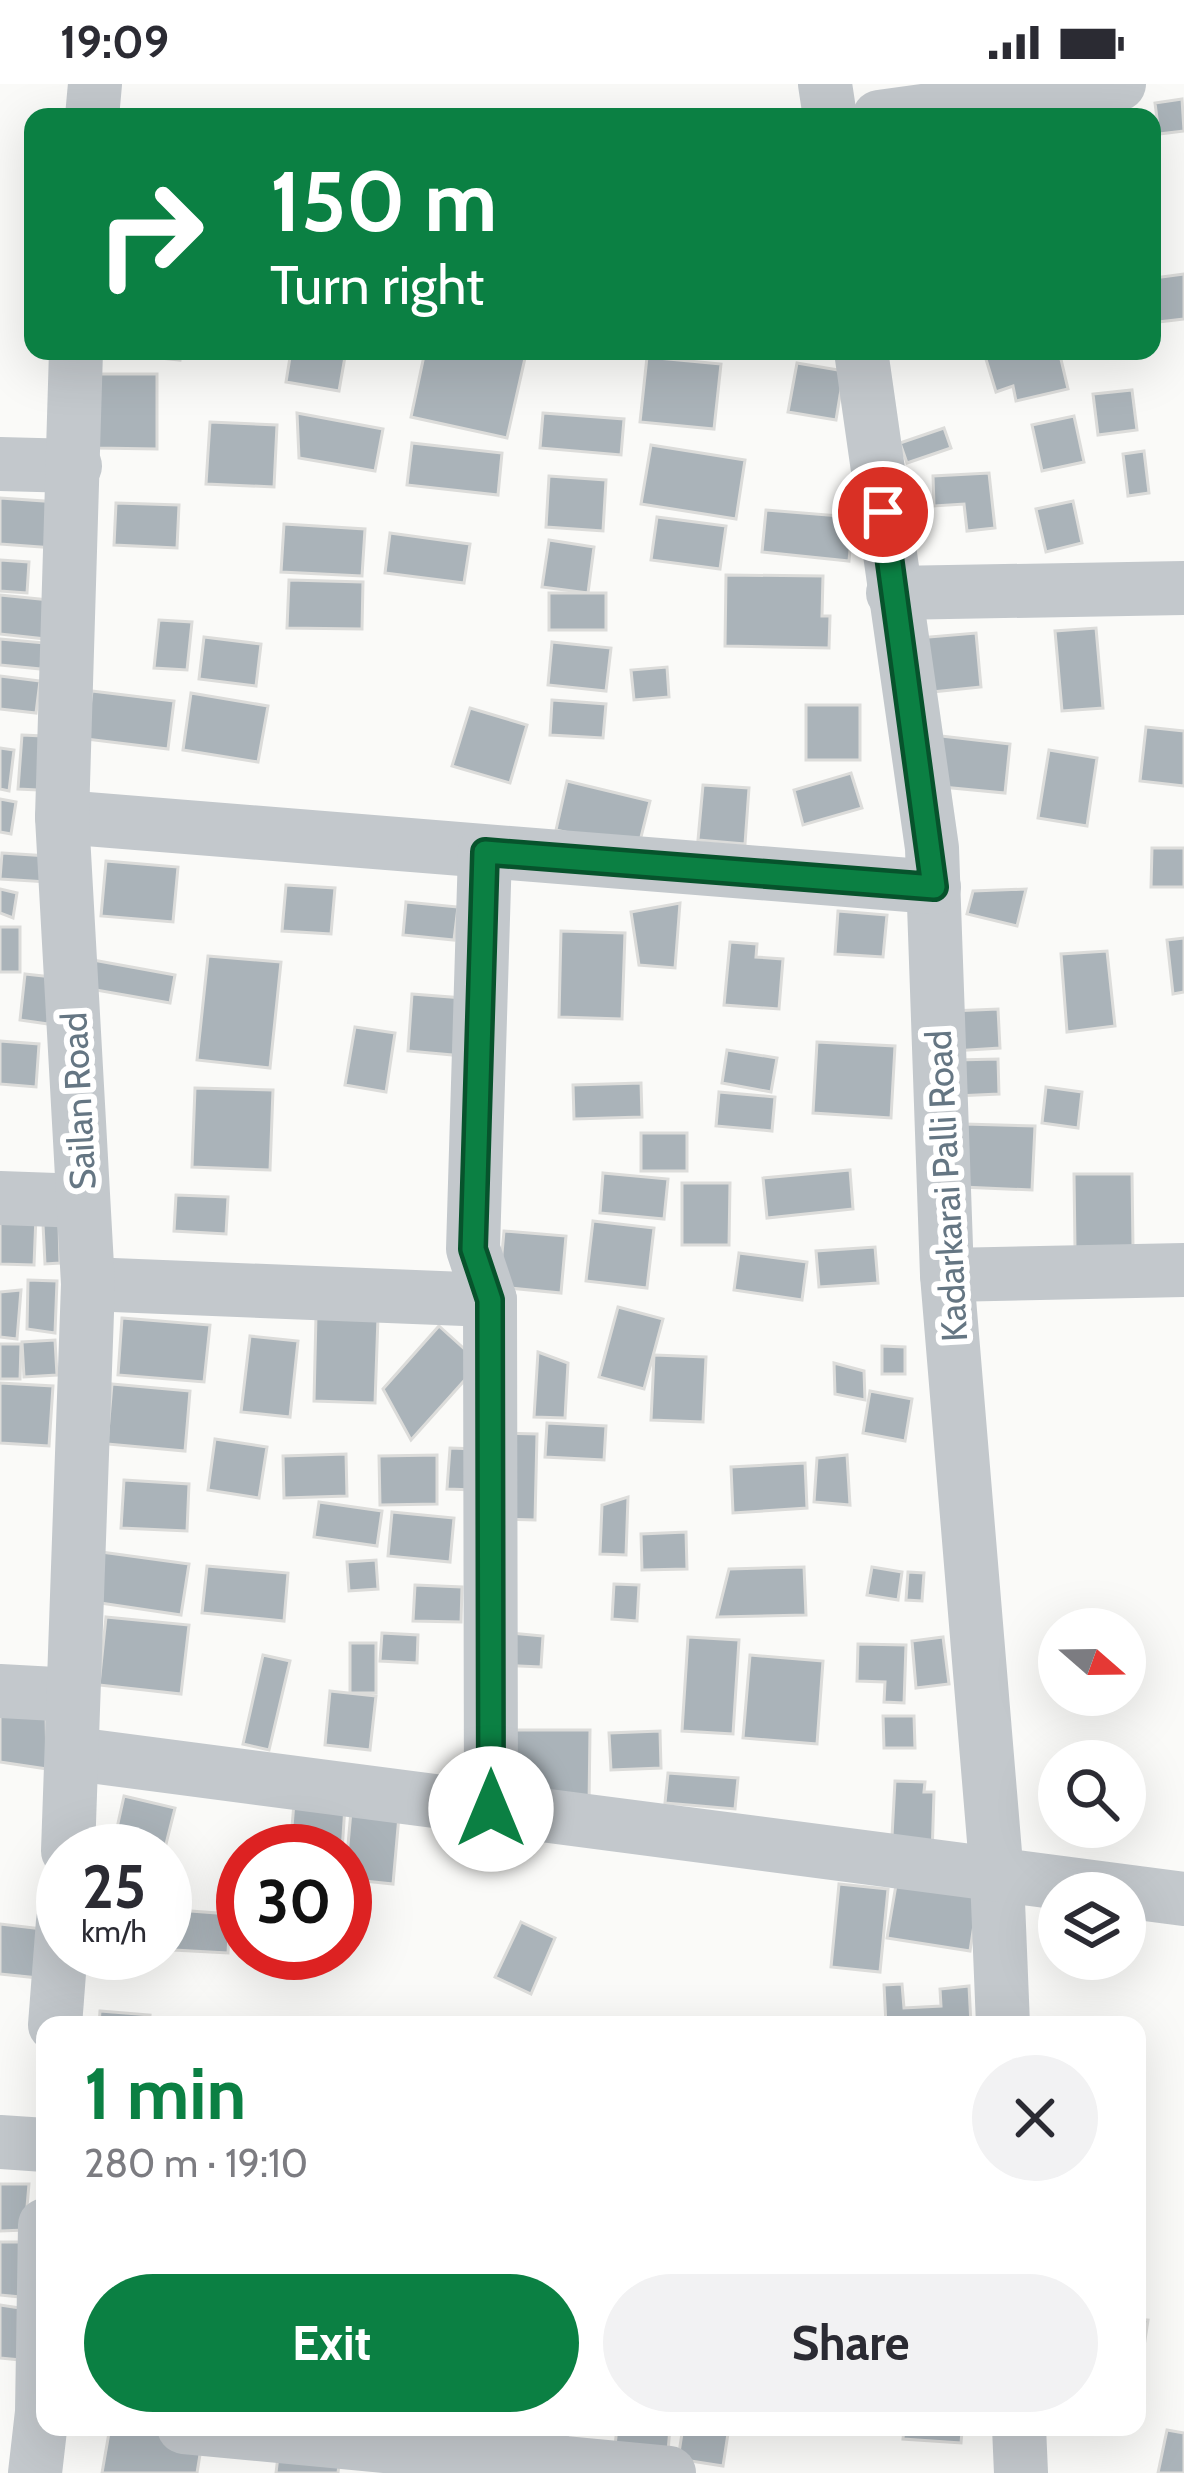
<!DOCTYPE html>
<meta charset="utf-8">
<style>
body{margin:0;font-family:Cabin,sans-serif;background:#f2f2f3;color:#2b2b33;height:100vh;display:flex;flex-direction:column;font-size:45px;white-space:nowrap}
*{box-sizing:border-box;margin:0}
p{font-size:39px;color:#7c7c81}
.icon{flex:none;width:66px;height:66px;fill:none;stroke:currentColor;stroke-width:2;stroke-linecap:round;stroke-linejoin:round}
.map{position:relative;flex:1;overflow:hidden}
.sheet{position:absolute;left:36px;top:1932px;width:1110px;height:420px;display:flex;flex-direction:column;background:#fff;border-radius:24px;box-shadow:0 12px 48px #0002}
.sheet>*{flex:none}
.top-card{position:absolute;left:24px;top:24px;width:1137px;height:252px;border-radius:24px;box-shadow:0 12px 48px #0002;background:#0b8043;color:#fff;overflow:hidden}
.needle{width:78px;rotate:110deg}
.buttons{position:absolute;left:1038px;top:1524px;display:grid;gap:24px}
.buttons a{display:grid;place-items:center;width:108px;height:108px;border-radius:50%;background:#fff;box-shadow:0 12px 48px #0002;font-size:60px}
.speed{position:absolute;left:36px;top:1740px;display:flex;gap:24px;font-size:60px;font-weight:700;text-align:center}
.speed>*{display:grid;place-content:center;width:156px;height:156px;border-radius:50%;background:#fff;box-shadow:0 12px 48px #0002;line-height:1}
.speed small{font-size:30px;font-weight:400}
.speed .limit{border:18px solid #d22;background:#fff;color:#111}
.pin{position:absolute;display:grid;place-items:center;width:102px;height:102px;color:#fff;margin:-51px;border:6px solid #fff;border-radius:50%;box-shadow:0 3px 12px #0007}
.me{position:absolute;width:132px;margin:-66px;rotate:0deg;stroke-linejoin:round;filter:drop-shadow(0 0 9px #0008)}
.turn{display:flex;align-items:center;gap:42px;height:252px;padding:0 48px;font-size:54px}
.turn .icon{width:156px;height:156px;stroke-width:2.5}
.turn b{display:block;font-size:84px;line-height:102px}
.round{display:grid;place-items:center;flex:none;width:126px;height:126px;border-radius:63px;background:#f2f2f3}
.overview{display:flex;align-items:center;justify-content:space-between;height:204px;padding:0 48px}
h1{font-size:72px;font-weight:800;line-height:90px;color:#0b8043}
.action{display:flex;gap:24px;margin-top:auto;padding:24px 48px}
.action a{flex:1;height:138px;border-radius:72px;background:#0b8043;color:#fff;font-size:48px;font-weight:800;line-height:138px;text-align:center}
.action a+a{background:#f2f2f3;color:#2b2b33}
.status{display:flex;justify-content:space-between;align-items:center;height:84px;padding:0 60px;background:#fff;direction:ltr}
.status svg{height:33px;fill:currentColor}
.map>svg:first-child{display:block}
</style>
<div class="status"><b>19:09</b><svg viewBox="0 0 49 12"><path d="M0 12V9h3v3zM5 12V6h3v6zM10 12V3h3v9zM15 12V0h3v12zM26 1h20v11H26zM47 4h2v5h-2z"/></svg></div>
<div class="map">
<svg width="1184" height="2389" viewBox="0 0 1184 2389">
<rect width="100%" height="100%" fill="#fafaf8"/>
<g fill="#aab3b9" stroke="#dcdcda" stroke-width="3">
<path d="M1182,15l2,32 -25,3 -4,-31z"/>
<path d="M1184,190v45l-26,3 -4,-44z"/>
<path d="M93,267h88l-1,9z"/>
<path d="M291,267h55l-7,40 -53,-9z"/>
<path d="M425,267h70l30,7 -18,80 -96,-21z"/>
<path d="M1003,267h56l9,38 -52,12 -3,-15 -17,6 -11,-36z"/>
<path d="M647,273l74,7 -7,65 -74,-7z"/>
<path d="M797,279l47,8 -8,49 -48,-8z"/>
<path d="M97,290h60v75l-61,-1z"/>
<path d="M1132,306l5,40 -39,5 -5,-41z"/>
<path d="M297,329l86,16 -8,42 -76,-13z"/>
<path d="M543,329l81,6 -3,36 -81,-7z"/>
<path d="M1074,332l10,46 -42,9 -10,-46z"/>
<path d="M210,338l67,3 -3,62 -68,-3z"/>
<path d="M944,344l7,20 -44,15 -7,-20z"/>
<path d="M412,359l90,10 -4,42 -91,-10z"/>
<path d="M651,361l94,15 -9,59 -95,-15z"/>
<path d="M1144,367l5,42 -21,3 -5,-42z"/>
<path d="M989,389l6,55 -28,3 -3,-27 -30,2 -1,-30z"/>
<path d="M549,392l57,4 -3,51 -57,-4z"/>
<path d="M0,414l58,4 -4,46 -54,-4z"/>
<path d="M1073,417l9,42 -36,9 -10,-43z"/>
<path d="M116,419l63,2 -2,43 -63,-3z"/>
<path d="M766,426l87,7 -4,44 -87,-9z"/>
<path d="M657,433l69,9 -6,43 -69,-9z"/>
<path d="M284,440l81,5 -3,47 -81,-4z"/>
<path d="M390,449l80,11 -6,39 -79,-10z"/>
<path d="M549,456l45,7 -6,46 -46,-6z"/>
<path d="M0,476l29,2 -2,31 -27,-2z"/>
<path d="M726,491l97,1 -1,40h8l-1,32 -104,-2z"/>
<path d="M289,496l74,2 -1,47 -75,-1z"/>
<rect x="549" y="509" width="57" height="37"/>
<path d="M0,511l50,5 -4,39 -46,-5z"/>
<path d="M159,536l33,2 -5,48 -33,-2z"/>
<path d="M1096,544l7,80 -41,3 -7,-80z"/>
<path d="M976,549l5,54 -59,6 -5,-55z"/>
<path d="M204,553l57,7 -5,42 -57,-7z"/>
<path d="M0,555l45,4 -4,26 -41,-4z"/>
<path d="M552,558l59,6 -5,43 -58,-6z"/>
<path d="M667,583l2,30 -35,3 -3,-30z"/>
<path d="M0,592l40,5 -4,32 -36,-4z"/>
<path d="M92,607l82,10 -6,48 -82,-10z"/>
<path d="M191,609l77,13 -10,56 -75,-12z"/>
<path d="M552,616l54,4 -3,34 -53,-3z"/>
<rect x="806" y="621" width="54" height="55"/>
<path d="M470,624l57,17 -17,58 -58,-17z"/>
<path d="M1146,643l38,4v55l-44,-5z"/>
<path d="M924,650l86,10 -5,49 -73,-7z"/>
<path d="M22,651l21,1 -5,54 -20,-1z"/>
<path d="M0,664l14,2 -5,41 -9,-2z"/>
<path d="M1049,666l48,8 -10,68 -49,-8z"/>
<path d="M851,689l11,35 -59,17 -9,-35z"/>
<path d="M567,697l83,20 -12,48 -82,-19z"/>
<path d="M703,701l46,3 -4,56 -47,-4z"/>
<path d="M0,715l16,3 -5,32 -11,-2z"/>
<path d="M1152,764h32v39h-33z"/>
<path d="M2,769l46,3 -1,26 -47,-3z"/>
<path d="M106,777l72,6 -5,55 -72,-6z"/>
<path d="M286,801l49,3 -4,46 -49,-3z"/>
<path d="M0,805l17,4 -4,25 -13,-5z"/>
<path d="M1026,805l-9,37 -50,-12 6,-23z"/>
<path d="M406,818l52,5 -4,33 -51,-5z"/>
<path d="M680,819l-5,65 -36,-3 -8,-53z"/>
<path d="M838,827l49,4 -4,42 -48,-3z"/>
<rect x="0" y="843" width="20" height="45"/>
<path d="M561,847l64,2 -3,86 -63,-2z"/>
<path d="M1184,854v54l-11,2 -6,-54z"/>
<path d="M730,858l27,2 -1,13 27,2 -4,50 -55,-4z"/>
<path d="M1107,867l8,75 -48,6 -6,-78z"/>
<path d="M208,872l73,6 -11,106 -73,-8z"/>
<path d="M93,876l82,15 -5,28 -74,-13z"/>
<path d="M25,890l28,3 -5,47 -28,-4z"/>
<path d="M412,910l51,4 1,58 -56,-5z"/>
<path d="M998,925l2,39 -47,3 -2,-40z"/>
<path d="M355,943l40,6 -9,59 -41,-7z"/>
<path d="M0,957l39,3 -3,43 -36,-3z"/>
<path d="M817,958l78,4 -4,72 -78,-5z"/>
<path d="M727,966l50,8 -6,34 -49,-9z"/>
<path d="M998,975l1,35 -43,2 -1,-36z"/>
<path d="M641,999l1,34 -68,2 -1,-34z"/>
<path d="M1046,1003l36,5 -4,36 -36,-5z"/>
<path d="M195,1004l78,2 -3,80 -78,-3z"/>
<path d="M719,1008l56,5 -3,34 -56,-5z"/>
<path d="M964,1040l71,2 -3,64 -70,-3z"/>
<rect x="641" y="1049" width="46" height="38"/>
<path d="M850,1086l3,39 -86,9 -4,-40z"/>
<path d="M603,1089l65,6 -4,40 -64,-6z"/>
<path d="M1074,1090h58l1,73 -58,1z"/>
<path d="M682,1099h48l-1,62h-47z"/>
<path d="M176,1111l52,2 -2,37 -52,-3z"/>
<path d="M0,1131l36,1 -2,49 -34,-1z"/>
<path d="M593,1137l61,7 -7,60 -61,-7z"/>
<path d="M43,1140h16l1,39 -15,1z"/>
<path d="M504,1147l62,5 -5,57 -62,-6z"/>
<path d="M875,1163l3,36 -59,4 -3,-36z"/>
<path d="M739,1169l68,9 -5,38 -68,-10z"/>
<path d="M28,1196l29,1 -2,52 -28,-4z"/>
<path d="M21,1206l-4,49 -17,-2v-45z"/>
<path d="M618,1223l45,12 -19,70 -45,-12z"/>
<path d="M316,1231l62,2 -3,86 -61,-2z"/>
<path d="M122,1234l88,7 -6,57 -86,-7z"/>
<path d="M439,1242l41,37 -69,77 -28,-51z"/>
<path d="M250,1252l48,5 -8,76 -49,-5z"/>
<path d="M55,1256l2,35 -33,2 -2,-35z"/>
<path d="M0,1260h21l-1,35h-20z"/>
<path d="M882,1262l23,1v27h-23z"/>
<path d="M538,1268l30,11 -3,55 -31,-1z"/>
<path d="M654,1271l52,2 -3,65 -52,-2z"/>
<path d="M834,1279l30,8 1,29 -30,-6z"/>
<path d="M0,1299l53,3 -4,60 -49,-3z"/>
<path d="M112,1300l78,7 -5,60 -78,-7z"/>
<path d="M870,1307l42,8 -7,42 -42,-8z"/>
<path d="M547,1339l59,3 -2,34 -59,-3z"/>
<path d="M500,1349l37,1 -2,86 -36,-1z"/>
<path d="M215,1355l52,8 -8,51 -51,-8z"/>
<path d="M450,1364l27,1 -2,41 -28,-1z"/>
<path d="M346,1370l1,42 -63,2 -1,-42z"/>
<path d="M437,1371v49l-57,1 -1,-49z"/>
<path d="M847,1371l3,50 -36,-3 3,-44z"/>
<path d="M805,1379l2,45 -74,5 -2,-46z"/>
<path d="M124,1396l65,4 -2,47 -66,-3z"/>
<path d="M628,1413l-2,58 -26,-1 2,-49z"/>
<path d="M319,1418l63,9 -5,35 -63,-9z"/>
<path d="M392,1428l62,6 -4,44 -62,-6z"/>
<path d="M686,1448l1,37 -45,1 -1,-36z"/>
<path d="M94,1467l95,13 -8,51 -94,-14z"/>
<path d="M376,1476l2,29 -29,2 -2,-29z"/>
<path d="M207,1482l81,7 -4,48 -82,-8z"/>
<path d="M804,1483l2,48 -89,2 12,-48z"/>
<path d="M872,1483l30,5 -4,28 -31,-5z"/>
<path d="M908,1488l16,1 -2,28 -16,-1z"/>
<path d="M614,1500l25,1 -2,36 -25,-2z"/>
<path d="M415,1501l47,2 -1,35 -48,-1z"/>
<path d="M106,1533l83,8 -8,69 -82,-9z"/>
<path d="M499,1548l44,4 -2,31 -44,-2z"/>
<path d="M382,1549l36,2 -1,28 -37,-2z"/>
<path d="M688,1553l51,3 -6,94 -51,-3z"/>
<path d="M943,1553l6,47 -33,4 -4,-47z"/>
<rect x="350" y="1559" width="26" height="50"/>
<path d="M858,1560l48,1 -2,58 -20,-1 1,-20 -28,-1z"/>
<path d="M263,1571l27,6 -21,89 -26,-6z"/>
<path d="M750,1571l73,6 -6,83 -74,-6z"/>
<path d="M330,1607l46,5 -6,54 -45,-5z"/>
<path d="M0,1626l46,4 1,55 -47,-7z"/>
<path d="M883,1632h31l1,32h-31z"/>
<path d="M505,1646h85l-1,75 -84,-1z"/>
<path d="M660,1647l1,37 -50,2 -2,-37z"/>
<path d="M668,1689l70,5 -3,31 -70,-6z"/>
<path d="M895,1697l30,1 -1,10h10l-2,65 -41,-2z"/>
<path d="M124,1712l51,12 -10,40 -50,-11z"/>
<path d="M294,1719l51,3 -3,45h-52z"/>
<path d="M351,1727l48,5 -6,68 -48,-5z"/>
<path d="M897,1795l82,13 -9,59 -83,-13z"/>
<path d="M839,1800l49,5 -8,83 -49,-5z"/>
<path d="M177,1826l53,4 -2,39 -54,-3z"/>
<path d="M521,1838l34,16 -24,56 -36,-17z"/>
<path d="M0,1840l43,5 -4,49 -39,-4z"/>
<path d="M902,1900l2,24 37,-2 -1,-17 29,-3 2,39h-85l-2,-40z"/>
<path d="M100,1927l50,4 -1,10h-50z"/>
<path d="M0,2100h29l-4,46 -25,1z"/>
<path d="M0,2158h21v55l-21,-2z"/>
<path d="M0,2221l20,3 1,52 -21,-2z"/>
<path d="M1137,2235l11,1 -11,73z"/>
<path d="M110,2343l93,9 -6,37h-95z"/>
<path d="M506,2343h63l-3,19 -61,-9z"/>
<path d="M617,2343h53l-3,37 -53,-8z"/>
<path d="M683,2343h46l-6,39 -45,-7z"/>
<path d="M904,2343h71v5l-13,-1 -1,12 -58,-4z"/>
<path d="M1167,2346l17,3v40h-26z"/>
<path d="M280,2356l61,7 -3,26h-62z"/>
</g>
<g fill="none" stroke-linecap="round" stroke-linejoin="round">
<g stroke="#c3c8cc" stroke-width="54">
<path d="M825,0l5,33"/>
<path d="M92,33l3,-33"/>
<path d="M879,33l240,-33"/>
<path d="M861,267l71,497 15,427 50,602 6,148"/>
<path d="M0,380l75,2"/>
<path d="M893,509l291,-5"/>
<path d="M62,733l872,70"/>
<path d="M485,768l-12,397 17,51 1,509"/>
<path d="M0,1114l83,3"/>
<path d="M947,1191l237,-5"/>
<path d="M88,1200l402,16"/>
<path d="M0,1607l73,4"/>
<path d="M75,1670l1109,145"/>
<path d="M68,1767l20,-567 -26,-467 14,-466"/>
<path d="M55,1941l8,-104"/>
<path d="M0,2058l45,3"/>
<path d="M184,2343l485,46"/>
<path d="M1019,2343l2,46"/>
<path d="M35,2389l7,-61 3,-187"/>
</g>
</g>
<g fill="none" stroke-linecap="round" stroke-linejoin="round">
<g stroke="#07532c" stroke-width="30">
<path id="route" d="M491,1725l-1,-509 -17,-51 12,-397 449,35 -51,-375"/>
</g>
<use href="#route" stroke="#0b8043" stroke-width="21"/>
</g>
<g text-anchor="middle" stroke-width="12" stroke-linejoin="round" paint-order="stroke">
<g font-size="36" fill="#657683" stroke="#fff">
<text transform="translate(78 1017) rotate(-93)" y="13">Sailan Road</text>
<text transform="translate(946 1102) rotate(-93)" y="13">Kadarkarai Palli Road</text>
</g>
</g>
</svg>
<div class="buttons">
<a><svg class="needle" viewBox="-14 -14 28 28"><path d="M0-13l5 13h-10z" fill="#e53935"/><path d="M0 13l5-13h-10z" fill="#7c7c81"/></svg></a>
<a><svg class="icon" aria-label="search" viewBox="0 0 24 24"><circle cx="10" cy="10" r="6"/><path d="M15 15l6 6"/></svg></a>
<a><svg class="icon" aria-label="layers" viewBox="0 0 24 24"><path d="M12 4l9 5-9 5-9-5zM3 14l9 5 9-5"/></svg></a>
</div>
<div class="speed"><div>25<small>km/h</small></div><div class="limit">30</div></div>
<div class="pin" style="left:883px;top:428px;background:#d93025"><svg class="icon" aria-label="arrive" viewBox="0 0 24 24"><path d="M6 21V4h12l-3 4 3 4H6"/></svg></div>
<svg class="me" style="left:491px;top:1725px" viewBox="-20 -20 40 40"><circle r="19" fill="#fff"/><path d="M0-13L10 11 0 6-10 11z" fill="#0b8043"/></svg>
<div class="top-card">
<div class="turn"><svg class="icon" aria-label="right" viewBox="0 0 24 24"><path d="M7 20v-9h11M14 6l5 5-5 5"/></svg><div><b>150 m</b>Turn right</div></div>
</div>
<section class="sheet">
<div class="overview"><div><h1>1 min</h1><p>280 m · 19:10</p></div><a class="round"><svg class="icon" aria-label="close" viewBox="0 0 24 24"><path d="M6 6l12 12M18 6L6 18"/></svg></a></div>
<div class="action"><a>Exit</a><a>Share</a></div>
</section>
</div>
